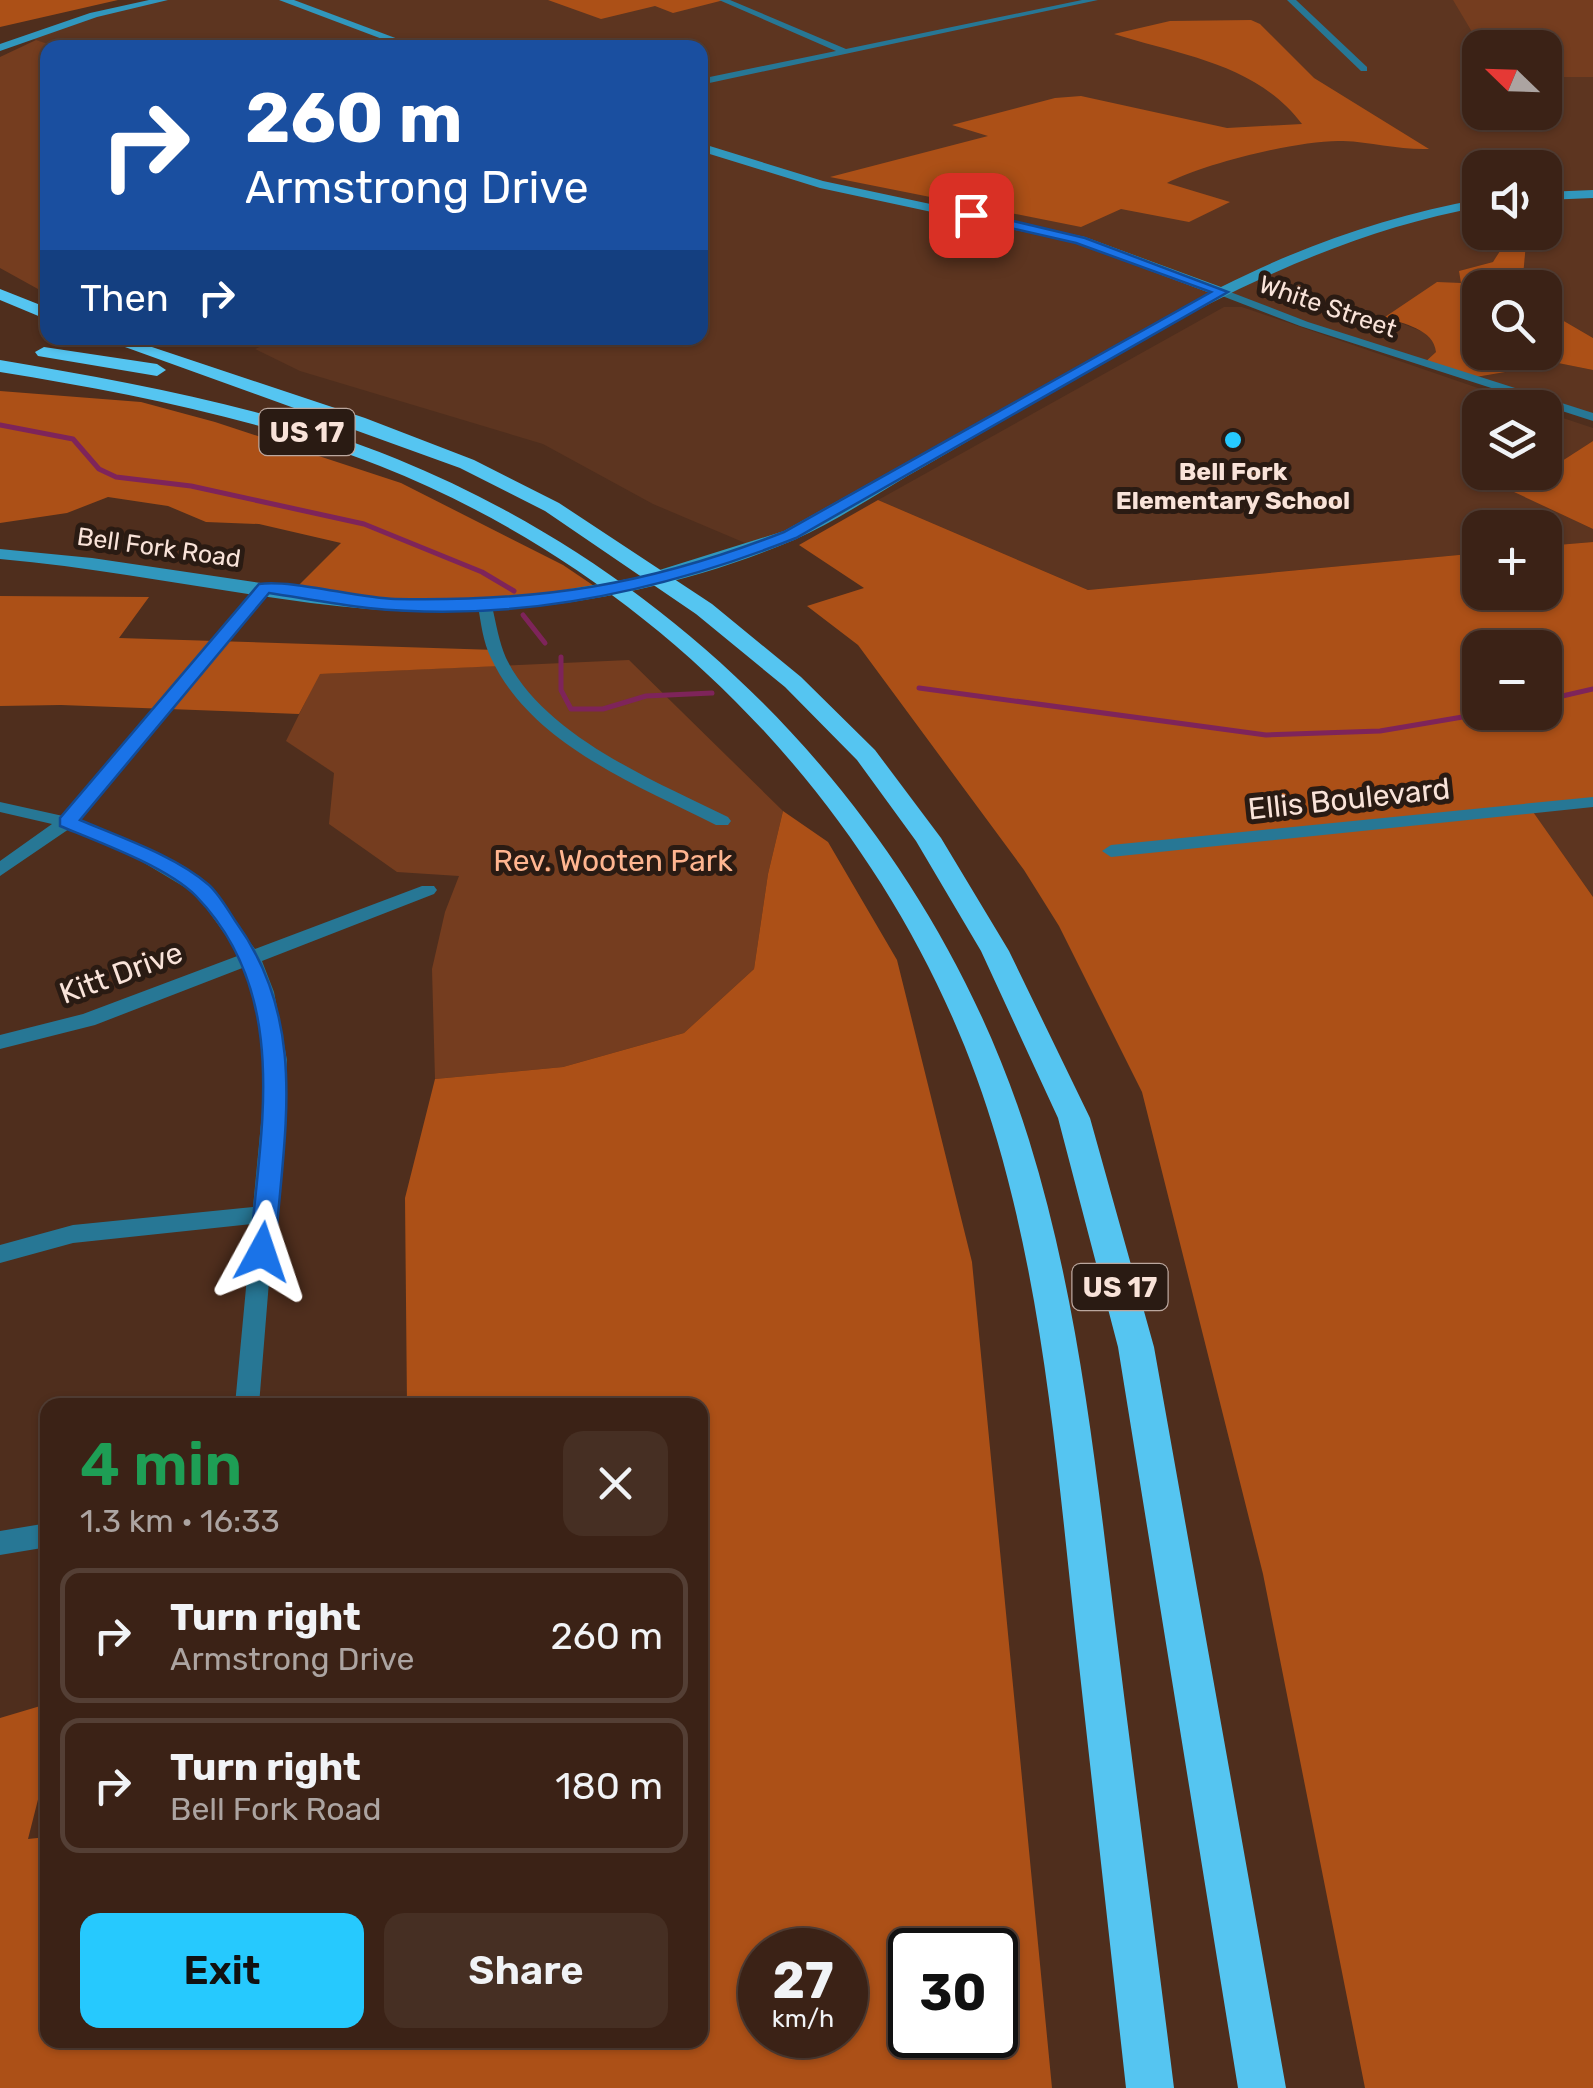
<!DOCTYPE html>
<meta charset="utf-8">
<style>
body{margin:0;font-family:Rubik,sans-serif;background:#462f23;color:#f1f3f6;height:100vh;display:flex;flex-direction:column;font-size:38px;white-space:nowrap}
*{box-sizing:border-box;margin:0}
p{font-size:32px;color:#aca4a1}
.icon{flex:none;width:55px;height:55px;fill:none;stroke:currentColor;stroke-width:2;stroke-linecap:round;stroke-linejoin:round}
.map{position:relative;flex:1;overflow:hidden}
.drawer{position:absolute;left:40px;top:1398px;width:668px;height:650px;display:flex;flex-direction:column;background:#3b2216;border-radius:20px;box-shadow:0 2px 8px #0004,0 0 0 2px #543f35}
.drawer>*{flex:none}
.banner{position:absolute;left:40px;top:40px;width:668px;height:305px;border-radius:20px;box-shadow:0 2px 8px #0004,0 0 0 2px #543f35;background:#1a4fa0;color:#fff;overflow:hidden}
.needle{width:65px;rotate:293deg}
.controls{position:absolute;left:1462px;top:30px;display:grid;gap:20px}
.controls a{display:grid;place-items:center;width:100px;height:100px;border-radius:20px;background:#3b2216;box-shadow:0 2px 8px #0004,0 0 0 2px #543f35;font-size:50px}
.speed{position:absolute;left:738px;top:1928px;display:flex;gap:20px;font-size:50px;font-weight:700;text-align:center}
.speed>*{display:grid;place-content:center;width:130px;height:130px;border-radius:50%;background:#3b2216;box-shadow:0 2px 8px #0004,0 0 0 2px #543f35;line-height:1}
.speed small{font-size:25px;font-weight:400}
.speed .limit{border:5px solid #111;border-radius:15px;background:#fff;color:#111}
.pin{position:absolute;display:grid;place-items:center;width:85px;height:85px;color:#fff;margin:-42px;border-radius:20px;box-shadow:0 5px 15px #0006}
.me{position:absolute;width:110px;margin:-55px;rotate:5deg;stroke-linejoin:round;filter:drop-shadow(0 0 8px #0008)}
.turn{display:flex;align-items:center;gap:35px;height:210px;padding:0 40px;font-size:45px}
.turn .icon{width:130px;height:130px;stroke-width:2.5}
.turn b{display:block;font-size:70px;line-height:85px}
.then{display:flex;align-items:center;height:95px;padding:0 40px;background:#0003;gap:20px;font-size:38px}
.round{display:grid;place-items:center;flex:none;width:105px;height:105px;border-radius:20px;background:#462f23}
.overview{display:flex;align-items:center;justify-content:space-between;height:170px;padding:0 40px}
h1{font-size:60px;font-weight:600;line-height:75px;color:#1e9e55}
.action{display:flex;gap:20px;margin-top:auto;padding:20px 40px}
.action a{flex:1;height:115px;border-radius:20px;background:#26c9fe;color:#111;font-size:40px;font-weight:600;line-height:115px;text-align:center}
.action a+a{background:#462f23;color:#f1f3f6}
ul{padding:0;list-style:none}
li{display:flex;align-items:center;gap:30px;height:135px;margin:0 20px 15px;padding:0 20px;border:5px solid #543f35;border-radius:20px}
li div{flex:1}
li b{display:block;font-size:38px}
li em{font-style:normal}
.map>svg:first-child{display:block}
</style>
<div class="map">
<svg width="1593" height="2088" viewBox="0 0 1593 2088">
<rect width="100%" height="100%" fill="#4f2e1d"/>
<g fill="#5d3520" fill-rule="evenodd">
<path d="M163,0h1430v338l-48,-28v-22l-23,-1 4,-43 -33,18 -33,9 2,12 -76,34 42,17 8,10v8l-12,11 -203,-71 -464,256 -104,-44 -110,-60 -243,-73 -45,-22 26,-11h419v-290h-643l-30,-11 67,-22zM1480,48h65v64h-65zM1480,168h65v64h-65z"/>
<path d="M1224,307h18l291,100 -53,1v64l64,1 -29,19 78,37v13l-48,4v-18h-65v25l-392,37 -210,-90z"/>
<path d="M1558,363l35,7v47l-123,-39z"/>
<path d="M1545,412l48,16v13l-48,31z"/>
<path d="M1593,802v95l-63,-89z"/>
</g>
<g fill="#753d1f">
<path d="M1453,0h140v77h-48v-29l-64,-1z"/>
<path d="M36,40l21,7 -9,1 -1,246 -47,-26v-211z"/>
<path d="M629,660l154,151 -15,63 -14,95 -70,64 -121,34 -128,12 -3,-110 13,-57 14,-36 -62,-4 -68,-48 5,-51 -48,-32 33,-67z"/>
</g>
<g fill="#ac5017" fill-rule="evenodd">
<path d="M0,0h118l-118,27z"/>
<path d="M548,0h176l-51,13 -18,-7 -54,13z"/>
<path d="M1251,20l9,4 54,54 115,71c-30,1 -57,-7 -86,-8 -41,-2 -140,23 -176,42l63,19 -41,20 -68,-13 -40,18 -251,-50 158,-41 -36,-11 103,-27 26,-2 146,32 75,-4c-45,-60 -121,-69 -188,-90l56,-13z"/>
<path d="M1507,240l19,4 -4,43 -42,1v64h65v-42l48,28v32l-35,-7 -88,15 -46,-15 12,-11c-2,-23 -33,-28 -51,-35l52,-35 24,1 -2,-12 34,-9z"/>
<path d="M0,391l141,11 74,20 186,61 162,82 40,27 -118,14 -193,-14 49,-49 -82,-19 -53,-2 -38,-16 -60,-9 -41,16 -67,10z"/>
<path d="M1593,441v88l-79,-37z"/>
<path d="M878,500l210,90 392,-37v39h65v-46l48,-4v260l-62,7 62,88v1191h-228l-102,-514 -121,-482 -83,-166 -35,-56 -166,-225 -51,-39 57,-18 -65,-43zM1480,648h65v64h-65z"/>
<path d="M0,596l149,1 -30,41 377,12 4,16 -180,8 -21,40 -238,-9 -61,1z"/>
<path d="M783,811l45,31 69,118 75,302 80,826h-1052v-370l47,-14v60l-19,75 19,-2 1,203h652v-635h-293l-2,-207 30,-119 128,-12 121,-34 70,-64 14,-95zM845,1950v85h-85v-85zM910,1950h85v85h-85z"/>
</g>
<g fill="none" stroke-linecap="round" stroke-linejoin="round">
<g stroke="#7e245a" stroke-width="5">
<path d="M0,425l73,14 26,30 17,8 75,9 173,38 118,48 32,19"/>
<path d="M523,615l22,28"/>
<path d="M561,657v33l10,19h32l43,-13 66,-3"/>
<path d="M919,688l347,47 114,-4 112,-19"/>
<path d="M1545,700l48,-11"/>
</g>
<g fill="#277795" fill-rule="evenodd">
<path d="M719,0h11l116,49 236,-49h16l-398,85v-6l136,-28z"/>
<path d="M1287,0h9l71,67v4h-6z"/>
<path d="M1217,290h8l83,32 285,91v8l-293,-95 -83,-32z"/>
<path d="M265,584l5,1v6l-192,229 65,27 65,39 47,63 167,-63h12l3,4 -3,4 -172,67 12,31 13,68 -28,345h-24l17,-181 -179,19 -73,20v-18l73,-20 180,-18 14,-147 -13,-68 -9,-25 -150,58 -95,24v-14l83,-21 157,-59 -44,-61 -65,-39 -62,-26 -69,47v-15l52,-37 -52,-12v-10l63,14 197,-231z"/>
<path d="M485,602l7,4c4,17 7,36 14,52 38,78 149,123 222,159l3,4 -3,4h-12c-79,-40 -185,-81 -225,-167 -8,-16 -10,-35 -13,-52z"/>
<path d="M1593,797v10l-482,50 -9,-6 9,-6z"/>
<path d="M48,1523v24l-48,8v-24z"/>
</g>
<g fill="#3197bd" fill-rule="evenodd">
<path d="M149,0h19l-71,17 -97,34v-7l90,-31z"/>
<path d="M279,0h15l128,48h-16z"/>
<path d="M700,143l123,38 262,56 136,50c83,-42 167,-71 259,-88v8c-204,37 -378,158 -555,259 -43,24 -86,54 -131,74 -132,56 -284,81 -426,69 -123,-11 -244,-39 -368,-50v-10l92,9 230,34 100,9 107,-5 105,-18 150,-47 426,-238 -134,-50 -256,-55 -120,-37z"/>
<path d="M1593,190v8l-48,2v-8z"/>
</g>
<g fill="#55c5f1" fill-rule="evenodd">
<path d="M0,289l48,19v12l-48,-20z"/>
<path d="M100,338h25l240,80 109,42 85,43 153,101 89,73 74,73 66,88 68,113 81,167 64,229 132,741h-48l-120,-741 -60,-229 -77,-167 -65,-110 -59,-81 -72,-73 -89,-73 -151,-103 -85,-43z"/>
<path d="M44,347l113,17 9,6 -9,6 -119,-20 -3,-4z"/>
<path d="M0,360c134,23 270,47 397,99 297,121 536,373 632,681 49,158 66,320 86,483 19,155 40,310 59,465h-48c-17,-153 -34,-306 -51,-459 -18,-165 -31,-328 -78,-489 -88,-304 -324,-558 -617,-674 -123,-48 -251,-73 -380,-94z"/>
</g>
</g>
<path fill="#1a73e8" stroke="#114b97" stroke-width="2.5" d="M971,211l114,27 143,54 -432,246c-136,54 -282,85 -428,70 -33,-4 -66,-10 -99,-15l-189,227c40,17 96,36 129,65 10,9 19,25 27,37 74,102 47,212 39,330l-4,7h-18l-3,-7c10,-123 42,-257 -54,-356 -29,-29 -97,-54 -136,-70v-8l199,-234c32,-5 98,14 136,15 145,3 254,-14 389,-67l427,-240 -135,-49 -109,-25z"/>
<circle fill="#26c9fe" stroke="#2a1b13" stroke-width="4" cx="1233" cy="440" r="10"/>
<g text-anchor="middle" stroke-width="10" stroke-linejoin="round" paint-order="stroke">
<g font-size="25" fill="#f9e3d9" stroke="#2a1b13">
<text transform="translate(1328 306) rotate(19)" y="9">White Street</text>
<text transform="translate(159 547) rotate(8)" y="9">Bell Fork Road</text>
</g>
<g font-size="25" font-weight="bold" fill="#f9e3d9" stroke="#2a1b13">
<text x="1233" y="480">Bell Fork<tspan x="1233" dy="29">Elementary School</tspan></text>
</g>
<g fill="#2a1b13" stroke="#bba79e" stroke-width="2.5">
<rect x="259.5" y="409" width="95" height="46" rx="8"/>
<rect x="1072.5" y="1264" width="95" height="46" rx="8"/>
</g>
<g font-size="28" font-weight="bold" fill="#f9e3d9">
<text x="307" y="442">US 17</text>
<text x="1120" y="1297">US 17</text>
</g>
<g font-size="30" fill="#f9e3d9" stroke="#2a1b13">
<text transform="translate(1349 799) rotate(-6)" y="10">Ellis Boulevard</text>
<text transform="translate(121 973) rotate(-20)" y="10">Kitt Drive</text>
</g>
<g font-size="30" fill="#ffb590" stroke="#2a1b13">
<text x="613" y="871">Rev. Wooten Park</text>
</g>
</g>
</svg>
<div class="controls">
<a><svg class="needle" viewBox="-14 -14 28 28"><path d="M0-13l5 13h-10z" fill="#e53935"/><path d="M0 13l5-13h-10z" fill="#aca4a1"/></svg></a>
<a><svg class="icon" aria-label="sound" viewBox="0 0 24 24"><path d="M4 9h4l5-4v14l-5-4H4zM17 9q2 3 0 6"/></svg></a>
<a><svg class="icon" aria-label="search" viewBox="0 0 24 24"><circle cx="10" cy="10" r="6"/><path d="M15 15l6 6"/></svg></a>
<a><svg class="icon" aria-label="layers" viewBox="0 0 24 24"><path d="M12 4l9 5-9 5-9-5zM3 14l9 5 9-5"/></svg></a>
<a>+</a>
<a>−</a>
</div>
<div class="speed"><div>27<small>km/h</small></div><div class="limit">30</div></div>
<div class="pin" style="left:971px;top:215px;background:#d93025"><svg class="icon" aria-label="arrive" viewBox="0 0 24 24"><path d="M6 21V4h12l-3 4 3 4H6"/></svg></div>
<svg class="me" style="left:262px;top:1252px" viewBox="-20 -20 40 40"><path d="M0-17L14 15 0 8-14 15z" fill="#1a73e8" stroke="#fff" stroke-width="4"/></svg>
<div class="banner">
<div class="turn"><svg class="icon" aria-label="right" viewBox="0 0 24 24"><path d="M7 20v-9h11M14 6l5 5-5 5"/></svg><div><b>260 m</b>Armstrong Drive</div></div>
<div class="then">Then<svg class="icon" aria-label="right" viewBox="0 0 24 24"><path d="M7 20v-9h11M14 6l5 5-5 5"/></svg></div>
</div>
<section class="drawer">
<div class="overview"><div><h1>4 min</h1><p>1.3 km · 16:33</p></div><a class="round"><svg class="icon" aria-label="close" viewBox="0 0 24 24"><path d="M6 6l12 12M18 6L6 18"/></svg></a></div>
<ul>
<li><svg class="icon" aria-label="right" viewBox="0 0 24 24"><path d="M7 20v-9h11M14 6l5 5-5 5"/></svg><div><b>Turn right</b><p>Armstrong Drive</p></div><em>260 m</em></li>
<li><svg class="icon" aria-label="right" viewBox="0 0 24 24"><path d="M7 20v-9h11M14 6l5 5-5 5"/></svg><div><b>Turn right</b><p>Bell Fork Road</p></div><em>180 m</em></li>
</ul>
<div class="action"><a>Exit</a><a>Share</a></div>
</section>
</div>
